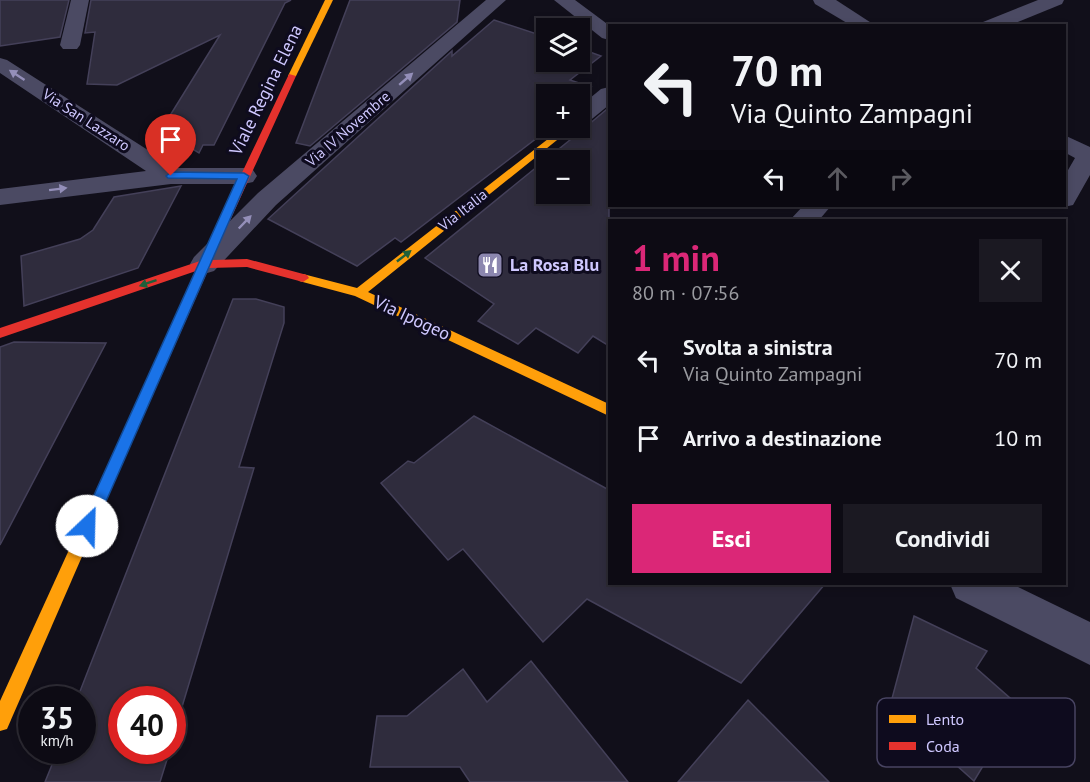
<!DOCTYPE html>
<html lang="it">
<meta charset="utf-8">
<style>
body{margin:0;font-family:"PT Sans",sans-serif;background:#1b1922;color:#f1f3f6;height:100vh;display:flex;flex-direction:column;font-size:22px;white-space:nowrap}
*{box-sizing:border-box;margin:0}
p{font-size:20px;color:#9a9ba0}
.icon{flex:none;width:33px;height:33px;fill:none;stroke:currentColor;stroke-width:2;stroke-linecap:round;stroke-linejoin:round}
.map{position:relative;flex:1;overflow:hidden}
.details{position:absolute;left:608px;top:219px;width:458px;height:366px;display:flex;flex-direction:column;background:#0d0b14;border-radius:0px;box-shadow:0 3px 9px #0003,0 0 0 2px #2d2b34}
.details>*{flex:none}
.top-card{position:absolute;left:608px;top:24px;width:458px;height:183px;border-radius:0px;box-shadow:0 3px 9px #0003,0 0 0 2px #2d2b34;background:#0d0b14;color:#f1f3f6;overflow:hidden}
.fabs{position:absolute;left:536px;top:18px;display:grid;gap:12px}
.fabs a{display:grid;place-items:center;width:54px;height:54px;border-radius:0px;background:#0d0b14;box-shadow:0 3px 9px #0003,0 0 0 2px #2d2b34;font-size:30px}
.speed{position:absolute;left:18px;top:686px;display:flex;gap:12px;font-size:30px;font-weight:700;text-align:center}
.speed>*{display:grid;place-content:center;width:78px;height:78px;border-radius:50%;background:#0d0b14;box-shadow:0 3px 9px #0003,0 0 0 2px #2d2b34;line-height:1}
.speed small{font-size:15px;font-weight:400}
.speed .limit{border:9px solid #d22;background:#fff;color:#111}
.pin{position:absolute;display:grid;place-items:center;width:51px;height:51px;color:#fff;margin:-62px -26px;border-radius:50% 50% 50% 0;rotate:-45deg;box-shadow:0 0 6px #0007}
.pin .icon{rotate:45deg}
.me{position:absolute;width:66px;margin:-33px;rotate:24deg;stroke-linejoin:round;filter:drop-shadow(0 0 4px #0008)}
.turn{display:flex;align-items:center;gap:21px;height:126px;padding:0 24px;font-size:27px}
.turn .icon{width:78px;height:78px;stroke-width:2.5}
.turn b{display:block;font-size:42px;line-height:51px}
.lanes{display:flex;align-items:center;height:57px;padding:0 24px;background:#0003;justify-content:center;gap:30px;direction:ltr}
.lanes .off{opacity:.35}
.round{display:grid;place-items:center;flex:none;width:63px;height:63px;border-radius:0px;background:#1b1922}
.head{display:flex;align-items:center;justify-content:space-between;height:102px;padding:0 24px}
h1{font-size:36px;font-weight:700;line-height:45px;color:#db2777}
.button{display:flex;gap:12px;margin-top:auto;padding:12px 24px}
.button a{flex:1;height:69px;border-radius:0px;background:#db2777;color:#fff;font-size:24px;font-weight:700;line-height:69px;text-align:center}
.button a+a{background:#1b1922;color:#f1f3f6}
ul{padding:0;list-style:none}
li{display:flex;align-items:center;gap:18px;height:78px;padding:0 24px}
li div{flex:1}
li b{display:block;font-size:22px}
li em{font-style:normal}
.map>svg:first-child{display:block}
</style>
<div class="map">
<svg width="1090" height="782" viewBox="0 0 1090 782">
<rect width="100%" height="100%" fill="#110f1a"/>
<g fill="#2f2c3d" stroke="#444059" stroke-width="1.5" fill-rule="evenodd">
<path d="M0,0h69l-9,37 -60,9z"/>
<path d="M91,0h200l-6,3 -71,142h-11l-4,8 -38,-23 59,-95 -103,50 -30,-1 8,-52 -10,1z"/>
<path d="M350,0h110l-3,22 -147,124 -14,-3z"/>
<path d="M494,20l52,17v25h33v-14l22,8 -31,24 21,7 -12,9 -33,-2v34h4l-149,114 -6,-4 -38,28 -89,-47 184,-168v5z"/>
<path d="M606,110l3,2v234l-16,-10 -15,17 -42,-25 -18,16 -40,-23 16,-17 -69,-46 151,-123 4,-8 8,-2zM546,160h33v34h-33z"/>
<path d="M181,186l-43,82 -114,38 -3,-50 59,-17 13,-9 21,-33z"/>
<path d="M233,299h23l28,8v16l-45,144 15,1 -82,272v-41h-50v51h48l-10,32h-115l13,-32h24v-51h-5z"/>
<path d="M14,342l92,1 -106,202v-198z"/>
<path d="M474,416l135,74v94h216l-84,99 -154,-84 -44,43 -80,-93 -15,11 -67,-77 27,-22 6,2z"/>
<path d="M914,616l73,35 -11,17 43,38 -45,75 -84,-75z"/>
<path d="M531,661l97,121h-158l-10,-15h-90l7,-51h30l56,-47 24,33z"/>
<path d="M748,700l81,82h-151z"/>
</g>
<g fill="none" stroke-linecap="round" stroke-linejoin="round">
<g fill="#4b4a63" fill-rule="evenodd">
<path d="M71,0h18l-9,45 -3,4h-14l-3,-4z"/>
<path d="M486,0h20l-230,205 -62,66 -10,3 -10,-3 -4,-7 4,-7 64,-64z"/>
<path d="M554,0h21l35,26 -1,14 -7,-2z"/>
<path d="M813,0h23l40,26h-24l-37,-22z"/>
<path d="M1038,0h26l-2,4 -54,22h-27l2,-4z"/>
<path d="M0,58l7,2 169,108h68l9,2 4,6 -4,6 -9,2h-73l-171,21v-16l146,-18 -146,-98z"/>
<path d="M609,87v18l-22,18 -8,2v-18l22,-18z"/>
<path d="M1064,135l26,12v28l-17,30 -9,2 -7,-1h7v-29l11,-19 -11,-6z"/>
<path d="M803,206h28l-12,14h-29z"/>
<path d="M950,584h62l78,38v43l-134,-67z"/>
</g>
<g fill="#ff9f0a" fill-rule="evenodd">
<path d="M325,0h8l-37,76 -7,2 -1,-2z"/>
<path d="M562,128h10l-204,164 241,112v12l-254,-120 -56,-15 -2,-3 2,-3 4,-1 54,14z"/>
<path d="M110,469l5,2 2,5 -110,253 -7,2v-30l105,-230z"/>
</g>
<path fill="#e5322d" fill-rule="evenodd" d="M289,74l7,2 -84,184 35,-1 60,16 2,3 -6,4 -56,-15 -38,1 -94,213 -5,2 -5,-2 -2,-5 93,-205 -196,67v-10l200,-67z"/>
</g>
<defs><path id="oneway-solid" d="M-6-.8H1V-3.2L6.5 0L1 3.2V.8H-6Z" transform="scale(1.5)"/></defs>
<g fill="#948fb9">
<use href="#oneway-solid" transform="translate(17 75) rotate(-147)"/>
<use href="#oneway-solid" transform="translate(406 79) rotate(-41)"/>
<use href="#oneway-solid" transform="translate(58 189) rotate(-7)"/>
<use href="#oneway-solid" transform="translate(245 222) rotate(-46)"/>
</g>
<g fill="#1f603a">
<use href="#oneway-solid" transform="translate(404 256) rotate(-38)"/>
<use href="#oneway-solid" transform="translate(148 283) rotate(161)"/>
</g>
<path fill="#1a73e8" stroke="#114b97" stroke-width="1.5" d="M171,172l73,1 5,3 -156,355 -6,3 -5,-3 -2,-5 157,-347 -69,-1 -2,-2z"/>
<defs>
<g id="restaurant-square" transform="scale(1.35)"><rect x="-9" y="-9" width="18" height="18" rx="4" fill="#8c87af" stroke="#0e0b1e"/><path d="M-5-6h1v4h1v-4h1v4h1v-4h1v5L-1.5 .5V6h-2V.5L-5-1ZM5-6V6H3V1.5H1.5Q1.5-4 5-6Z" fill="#fff"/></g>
</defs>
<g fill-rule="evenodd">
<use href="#restaurant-square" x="490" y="265"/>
</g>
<g text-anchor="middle" stroke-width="6" stroke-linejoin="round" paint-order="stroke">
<g font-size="15" fill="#cfc8ff" stroke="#0e0b1e">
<text transform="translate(86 120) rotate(33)" y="5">Via San Lazzaro</text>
<text transform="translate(348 129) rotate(-41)" y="5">Via IV Novembre</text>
<text transform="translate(463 210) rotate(-38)" y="5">Via Italia</text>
</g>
<g font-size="18" fill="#cfc8ff" stroke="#0e0b1e">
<text transform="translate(266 90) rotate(-64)" y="6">Viale Regina Elena</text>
<text transform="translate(412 318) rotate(25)" y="6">Via Ipogeo</text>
</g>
<g font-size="18" font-weight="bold" fill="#cfc8ff" stroke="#0e0b1e" text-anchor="start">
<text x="510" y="271">La Rosa Blu</text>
</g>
</g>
<rect x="877" y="698" width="198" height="69" rx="9" fill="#0e0b1e" stroke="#484462" stroke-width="1.5"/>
<rect x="889" y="715" width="27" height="8" fill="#ff9f0a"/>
<rect x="889" y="742" width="27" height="8" fill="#e5322d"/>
<g font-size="16" fill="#cfc8ff">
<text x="926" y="725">Lento</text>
<text x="926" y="752">Coda</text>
</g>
</svg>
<div class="fabs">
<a><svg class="icon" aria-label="layers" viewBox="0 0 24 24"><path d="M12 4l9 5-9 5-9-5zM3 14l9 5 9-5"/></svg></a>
<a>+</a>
<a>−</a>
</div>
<div class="speed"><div>35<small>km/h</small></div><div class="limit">40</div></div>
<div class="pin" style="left:171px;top:176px;background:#d93025"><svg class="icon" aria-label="arrive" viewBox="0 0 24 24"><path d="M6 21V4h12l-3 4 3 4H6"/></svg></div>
<svg class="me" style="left:87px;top:526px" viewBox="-20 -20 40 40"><circle r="19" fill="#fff"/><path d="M0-13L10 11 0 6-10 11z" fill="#1a73e8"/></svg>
<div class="top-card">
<div class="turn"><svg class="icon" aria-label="left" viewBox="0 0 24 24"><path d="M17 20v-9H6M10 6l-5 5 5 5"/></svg><div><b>70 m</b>Via Quinto Zampagni</div></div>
<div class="lanes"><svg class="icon" aria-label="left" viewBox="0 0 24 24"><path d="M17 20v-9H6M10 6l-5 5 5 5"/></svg><svg class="icon off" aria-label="ahead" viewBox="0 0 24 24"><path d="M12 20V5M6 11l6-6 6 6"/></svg><svg class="icon off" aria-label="right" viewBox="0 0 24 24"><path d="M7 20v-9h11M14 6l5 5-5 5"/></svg></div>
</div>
<section class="details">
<div class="head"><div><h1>1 min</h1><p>80 m · 07:56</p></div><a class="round"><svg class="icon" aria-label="close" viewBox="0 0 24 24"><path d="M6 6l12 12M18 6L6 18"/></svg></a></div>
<ul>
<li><svg class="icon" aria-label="left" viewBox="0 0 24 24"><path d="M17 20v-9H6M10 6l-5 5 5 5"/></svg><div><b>Svolta a sinistra</b><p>Via Quinto Zampagni</p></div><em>70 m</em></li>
<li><svg class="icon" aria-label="arrive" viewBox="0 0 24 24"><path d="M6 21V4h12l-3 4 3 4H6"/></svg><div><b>Arrivo a destinazione</b></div><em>10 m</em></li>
</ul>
<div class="button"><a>Esci</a><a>Condividi</a></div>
</section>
</div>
